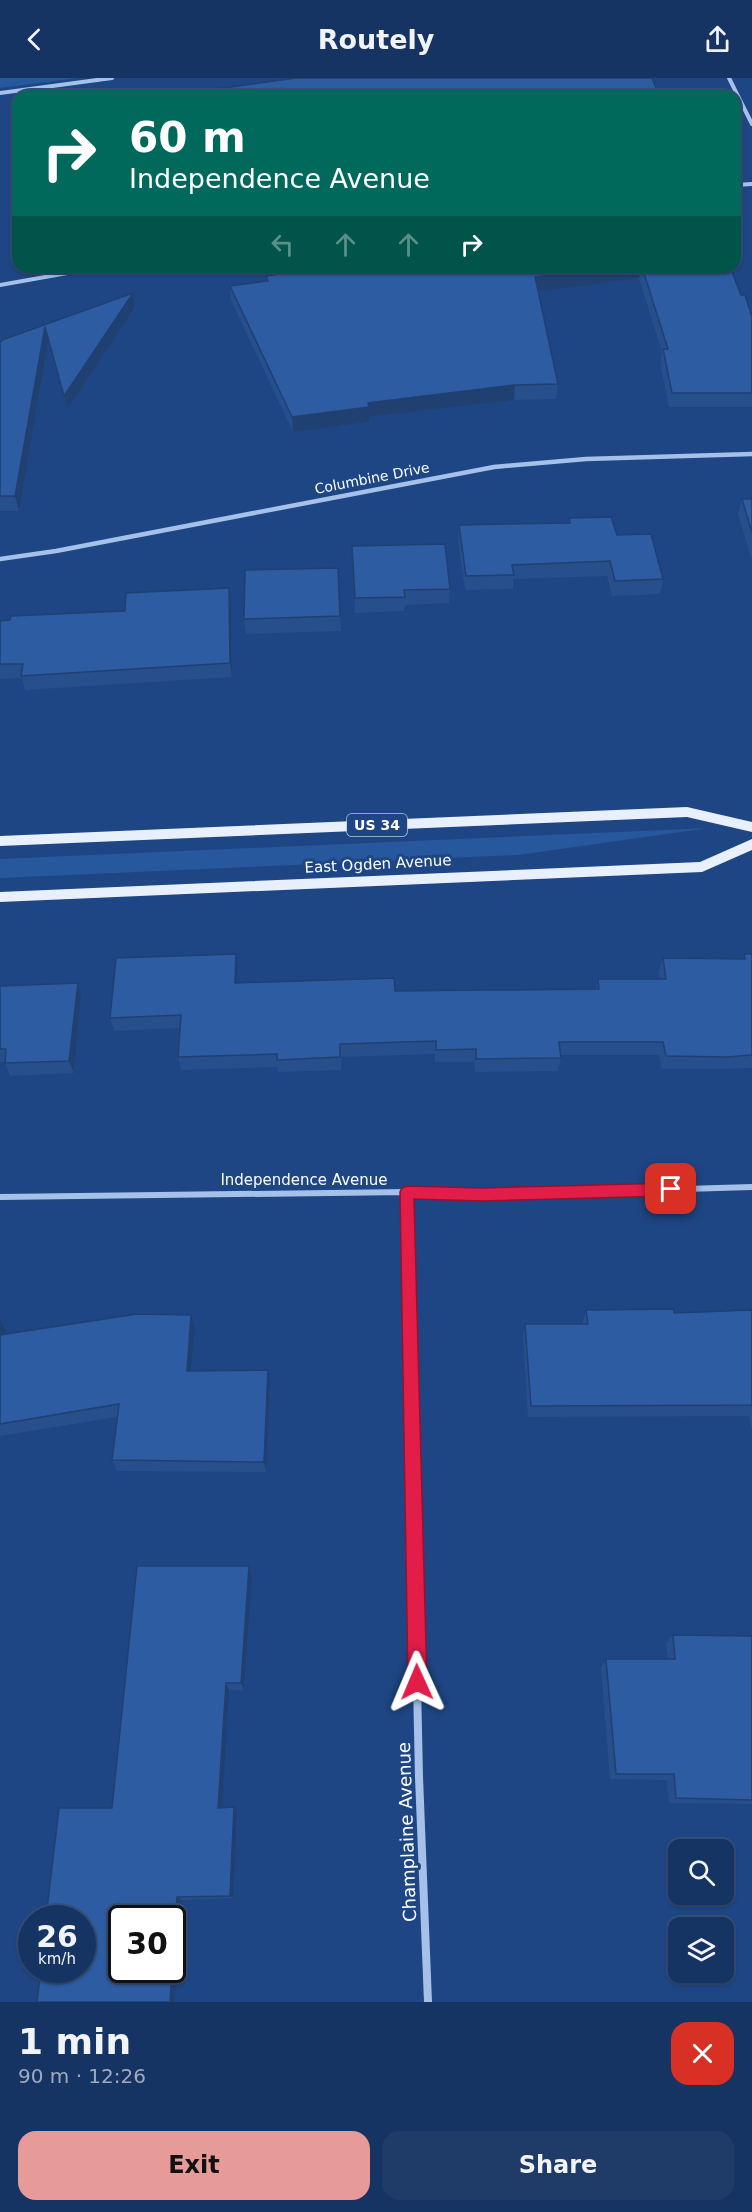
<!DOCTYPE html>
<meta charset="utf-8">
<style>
body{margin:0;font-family:"DejaVu Sans",sans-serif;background:#1f3c69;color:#f1f3f6;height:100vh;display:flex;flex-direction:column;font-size:22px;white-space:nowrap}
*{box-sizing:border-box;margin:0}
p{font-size:20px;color:#9eaabe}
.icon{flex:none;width:33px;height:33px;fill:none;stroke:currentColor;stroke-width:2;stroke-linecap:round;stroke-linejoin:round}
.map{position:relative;height:1924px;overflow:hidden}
.drawer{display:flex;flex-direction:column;background:#163463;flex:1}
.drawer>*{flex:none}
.hud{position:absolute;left:12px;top:12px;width:729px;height:183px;border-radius:18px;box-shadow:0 2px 4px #0004,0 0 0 2px #354f78;background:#00695c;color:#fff;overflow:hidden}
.fabs{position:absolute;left:668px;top:1761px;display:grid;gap:12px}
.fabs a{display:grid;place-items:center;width:66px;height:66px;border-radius:12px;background:#163463;box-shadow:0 2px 4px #0004,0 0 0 2px #354f78;font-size:30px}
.speed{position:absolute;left:18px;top:1827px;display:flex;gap:12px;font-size:30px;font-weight:700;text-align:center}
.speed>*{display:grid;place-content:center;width:78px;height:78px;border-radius:50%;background:#163463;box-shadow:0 2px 4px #0004,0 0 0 2px #354f78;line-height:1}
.speed small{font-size:15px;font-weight:400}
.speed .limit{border:3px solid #111;border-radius:9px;background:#fff;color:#111}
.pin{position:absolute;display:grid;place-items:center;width:51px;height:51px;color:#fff;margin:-26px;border-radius:12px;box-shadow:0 3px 9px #0006}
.me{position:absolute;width:66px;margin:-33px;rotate:359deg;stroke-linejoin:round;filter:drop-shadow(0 0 4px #0008)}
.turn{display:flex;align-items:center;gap:21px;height:126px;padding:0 18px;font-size:27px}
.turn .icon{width:78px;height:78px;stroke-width:2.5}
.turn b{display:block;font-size:42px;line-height:51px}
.lanes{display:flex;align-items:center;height:57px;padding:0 18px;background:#0003;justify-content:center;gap:30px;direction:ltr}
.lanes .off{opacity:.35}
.round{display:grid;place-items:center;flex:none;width:63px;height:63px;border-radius:18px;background:#1f3c69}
.headline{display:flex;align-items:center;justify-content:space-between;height:102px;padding:0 18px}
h1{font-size:36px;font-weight:600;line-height:45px}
.button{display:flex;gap:12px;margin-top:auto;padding:12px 18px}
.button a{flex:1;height:69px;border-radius:18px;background:#e69b98;color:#111;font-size:24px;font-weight:600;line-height:69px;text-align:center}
.button a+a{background:#1f3c69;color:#f1f3f6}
header{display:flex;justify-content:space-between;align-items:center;height:78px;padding:0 18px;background:#163463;font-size:27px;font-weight:600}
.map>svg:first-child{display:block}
</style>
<header><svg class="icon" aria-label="back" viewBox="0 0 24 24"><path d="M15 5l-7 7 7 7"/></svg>Routely<svg class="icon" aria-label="share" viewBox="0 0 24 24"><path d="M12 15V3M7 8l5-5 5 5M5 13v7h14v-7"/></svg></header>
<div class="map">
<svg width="752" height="1924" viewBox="0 0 752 1924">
<rect width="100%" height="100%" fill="#1e4684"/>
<g fill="#27579c">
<path d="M0,0h78l-78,10z"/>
<path d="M709,750l-191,27 -518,23v-19z"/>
</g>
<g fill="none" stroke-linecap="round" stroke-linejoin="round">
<g stroke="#a5c1ea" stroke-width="4">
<path d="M729,0l23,46"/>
<path d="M0,15l112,-15"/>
<path d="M735,107l17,-1"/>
<path d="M0,207l101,-18"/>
</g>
<path stroke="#a5c1ea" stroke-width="4.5" d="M0,481l56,-8 438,-84 92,-8 166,-5"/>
<g stroke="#a5c1ea" stroke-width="6">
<path d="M407,1114l2,120"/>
<path d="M0,1119l407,-5 75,3 270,-8"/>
</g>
<path stroke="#a5c1ea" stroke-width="8" d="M409,1233l10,466 9,225"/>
<g fill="#e8f0fe" fill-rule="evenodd">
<path d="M687,729l65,15v10l-65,-15 -687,29v-10z"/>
<path d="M752,761v11l-50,22 -702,30v-10l700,-30z"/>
</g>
</g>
<g fill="#274f8b">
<path d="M330,189h400l11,28 11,22v90h-83l-9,-44 2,-11 -23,-74 -101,13 20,93 -2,15 -42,1 -145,17v5l-76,10 -62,-132 -1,-14 36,-5v-5z"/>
<path d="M133,215l2,14 -68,103 -19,-69 -29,170h-19v-168z"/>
<path d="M742,421h10v61l-14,-46z"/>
<path d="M569,440l48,17 46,44 -3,15 -48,2 -5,-20 -94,3v10l-48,1 -7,-50 1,-15 109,-2z"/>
<path d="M352,468l98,43 -1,14 -44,2 -1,6 -49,2z"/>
<path d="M338,490l3,63 -95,3 -2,-15z"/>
<path d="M229,510l2,14 1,75 -207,13 -3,-12 -22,1v-58l125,-10z"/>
<path d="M236,876l2,13 -1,16 158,8 201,-2 2,-10h62l-1,-7 4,-14 80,1 1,-5h8v114l-30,1h-60l-3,-14h-99l1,3 -3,13 -83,1 -1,-10h-39v-8l-94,3v13l-63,2 -1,-5 -96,3 -3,-13 2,-29 -66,3 -4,-13z"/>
<path d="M0,908l81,10 -7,77 -64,3 -5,-14h-5z"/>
<path d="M586,1232l88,3 78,-3v120l-3,-14 -221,1 -5,-81 2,-12h58v-3z"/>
<path d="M191,1237l4,12 -4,44 79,11 -4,90 -149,-1 -5,-11 5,-43 -117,19v-116l7,12v2z"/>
<path d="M249,1488l3,10 -8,114h-15l-7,117 15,5 -4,86 -51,2 -7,102 -63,-194z"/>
<path d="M673,1557l79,1v168l-83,-1 -2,-23 -57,-1 -9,-112 5,-8h62l-2,-16z"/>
</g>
<g fill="#204071">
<path d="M617,189h24l-2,11 -105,14 1,-15z"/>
<path d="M133,215l2,14 -68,103 -3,-14z"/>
<path d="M45,249l3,14 -29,170 -4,-15z"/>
<path d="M515,307l-1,15 -145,17v5l-76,10 -1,-15 76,-14z"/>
<path d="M229,510l2,14 1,75 -2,-14z"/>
<path d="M236,876l2,13 -1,29 -2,-13z"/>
<path d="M78,905l3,13 -7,77 -5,-12z"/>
<path d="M191,1237l4,12 -5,55 -3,-11z"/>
<path d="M0,1242l7,12v15l-7,-12z"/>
<path d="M268,1292l2,12 -4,90 -2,-10z"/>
<path d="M249,1488l3,10 -8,114 -3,-7z"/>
<path d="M226,1605l3,7 -7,122 -4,-4z"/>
<path d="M234,1729l3,5 -4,86 -3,-2z"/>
<path d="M177,1819l5,3 -7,102h-5z"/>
</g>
<g fill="#2d5ca2" stroke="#204071" stroke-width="1.5">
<path d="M296,0h356l7,18h-493z"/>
<path d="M330,189h287l-82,10 23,107 -43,1 -147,18 1,4 -77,10 -62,-131 38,-5 -2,-5z"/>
<path d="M642,189h88l11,28h4l7,22v76h-80l-9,-44h5z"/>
<path d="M133,215l-69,103 -19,-69 -30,169h-15v-153l2,-3z"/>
<path d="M742,421h10v34z"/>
<path d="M611,439l6,18 34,-1 12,45 -48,2 -5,-20 -98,4 2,10 -48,1 -7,-51 111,-2 -1,-5z"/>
<path d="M445,466l5,45 -46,1 1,7 -50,1 -3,-52z"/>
<path d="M338,490l2,48 -96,3 1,-49z"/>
<path d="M229,510l1,75 -209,13 2,-12h-23v-43l10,-1 1,-4 114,-5 1,-18z"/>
<path d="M236,876l-1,29 159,-5 1,13 204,-2 -1,-10h68l-3,-21 82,1 -1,-5h8v101l-25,2 -61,-1 -3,-14h-104l2,16 -85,1v-10l-40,1v-9l-96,3v13l-63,3v-6l-99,3 3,-42 -71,3 6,-60z"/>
<path d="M78,905l-9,78 -64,2 1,-14h-6v-63z"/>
<path d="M674,1231v4l78,-3v95l-221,1 -6,-82h63l-2,-14z"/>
<path d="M137,1236l54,1 -4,56 81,-1 -4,92 -152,-2 7,-56 -119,20v-104v15z"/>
<path d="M137,1488h112l-8,117h-15l-8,125 16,-1 -4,89 -53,1 -5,69v-48h-50v52h50l-2,32h-133l4,-32h41v-52h-36l13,-110h53z"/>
<path d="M673,1557l79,1v164l-76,-2 -2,-24h-58l-10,-115h69z"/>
</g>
<path fill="#e11d48" stroke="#92132f" stroke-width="1.5" d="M671,1105l5,2 2,4 -2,5 -5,2 -189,5 -68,-2 13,483 -3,6 -7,3 -6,-3 -3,-6 -8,-490 2,-4 5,-2 75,2z"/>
<g text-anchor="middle" stroke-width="6" stroke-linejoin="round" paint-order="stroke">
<g font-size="14" fill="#fff" stroke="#1e4684">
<text transform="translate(372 400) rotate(-11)" y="5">Columbine Drive</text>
</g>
<rect fill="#1e4684" stroke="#bcc8da" stroke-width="1.5" x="347" y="736" width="60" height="22" rx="4.5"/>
<g font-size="14" font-weight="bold" fill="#fff">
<text x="377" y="752">US 34</text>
</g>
<g font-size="15" fill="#fff" stroke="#1e4684">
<text transform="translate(378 786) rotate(-3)" y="5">East Ogden Avenue</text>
<text x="304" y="1107">Independence Avenue</text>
</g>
<g font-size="18" fill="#fff" stroke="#1e4684">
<text transform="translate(407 1754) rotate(-92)" y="6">Champlaine Avenue</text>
</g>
</g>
</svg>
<div class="fabs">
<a><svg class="icon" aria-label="search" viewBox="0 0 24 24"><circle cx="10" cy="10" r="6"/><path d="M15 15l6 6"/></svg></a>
<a><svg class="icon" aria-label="layers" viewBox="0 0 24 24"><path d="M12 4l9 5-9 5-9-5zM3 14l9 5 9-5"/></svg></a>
</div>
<div class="speed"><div>26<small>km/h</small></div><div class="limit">30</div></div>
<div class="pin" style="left:671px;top:1111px;background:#d93025"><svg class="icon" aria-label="arrive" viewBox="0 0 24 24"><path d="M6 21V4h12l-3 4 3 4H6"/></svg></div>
<svg class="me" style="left:417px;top:1604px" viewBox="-20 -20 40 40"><path d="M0-17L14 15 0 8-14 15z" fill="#e11d48" stroke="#fff" stroke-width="4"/></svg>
<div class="hud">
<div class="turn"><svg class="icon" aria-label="right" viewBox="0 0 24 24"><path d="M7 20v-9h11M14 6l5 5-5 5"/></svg><div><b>60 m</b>Independence Avenue</div></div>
<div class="lanes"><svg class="icon off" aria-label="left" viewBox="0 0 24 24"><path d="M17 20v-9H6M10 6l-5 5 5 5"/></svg><svg class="icon off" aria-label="ahead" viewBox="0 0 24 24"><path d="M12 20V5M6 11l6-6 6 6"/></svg><svg class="icon off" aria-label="ahead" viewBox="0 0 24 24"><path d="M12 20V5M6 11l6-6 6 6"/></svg><svg class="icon" aria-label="right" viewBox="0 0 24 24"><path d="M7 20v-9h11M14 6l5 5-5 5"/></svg></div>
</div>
</div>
<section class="drawer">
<div class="headline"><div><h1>1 min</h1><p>90 m · 12:26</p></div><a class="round" style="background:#d93025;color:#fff"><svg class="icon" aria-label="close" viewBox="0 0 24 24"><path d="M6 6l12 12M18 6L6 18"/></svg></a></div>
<div class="button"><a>Exit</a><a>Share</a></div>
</section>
